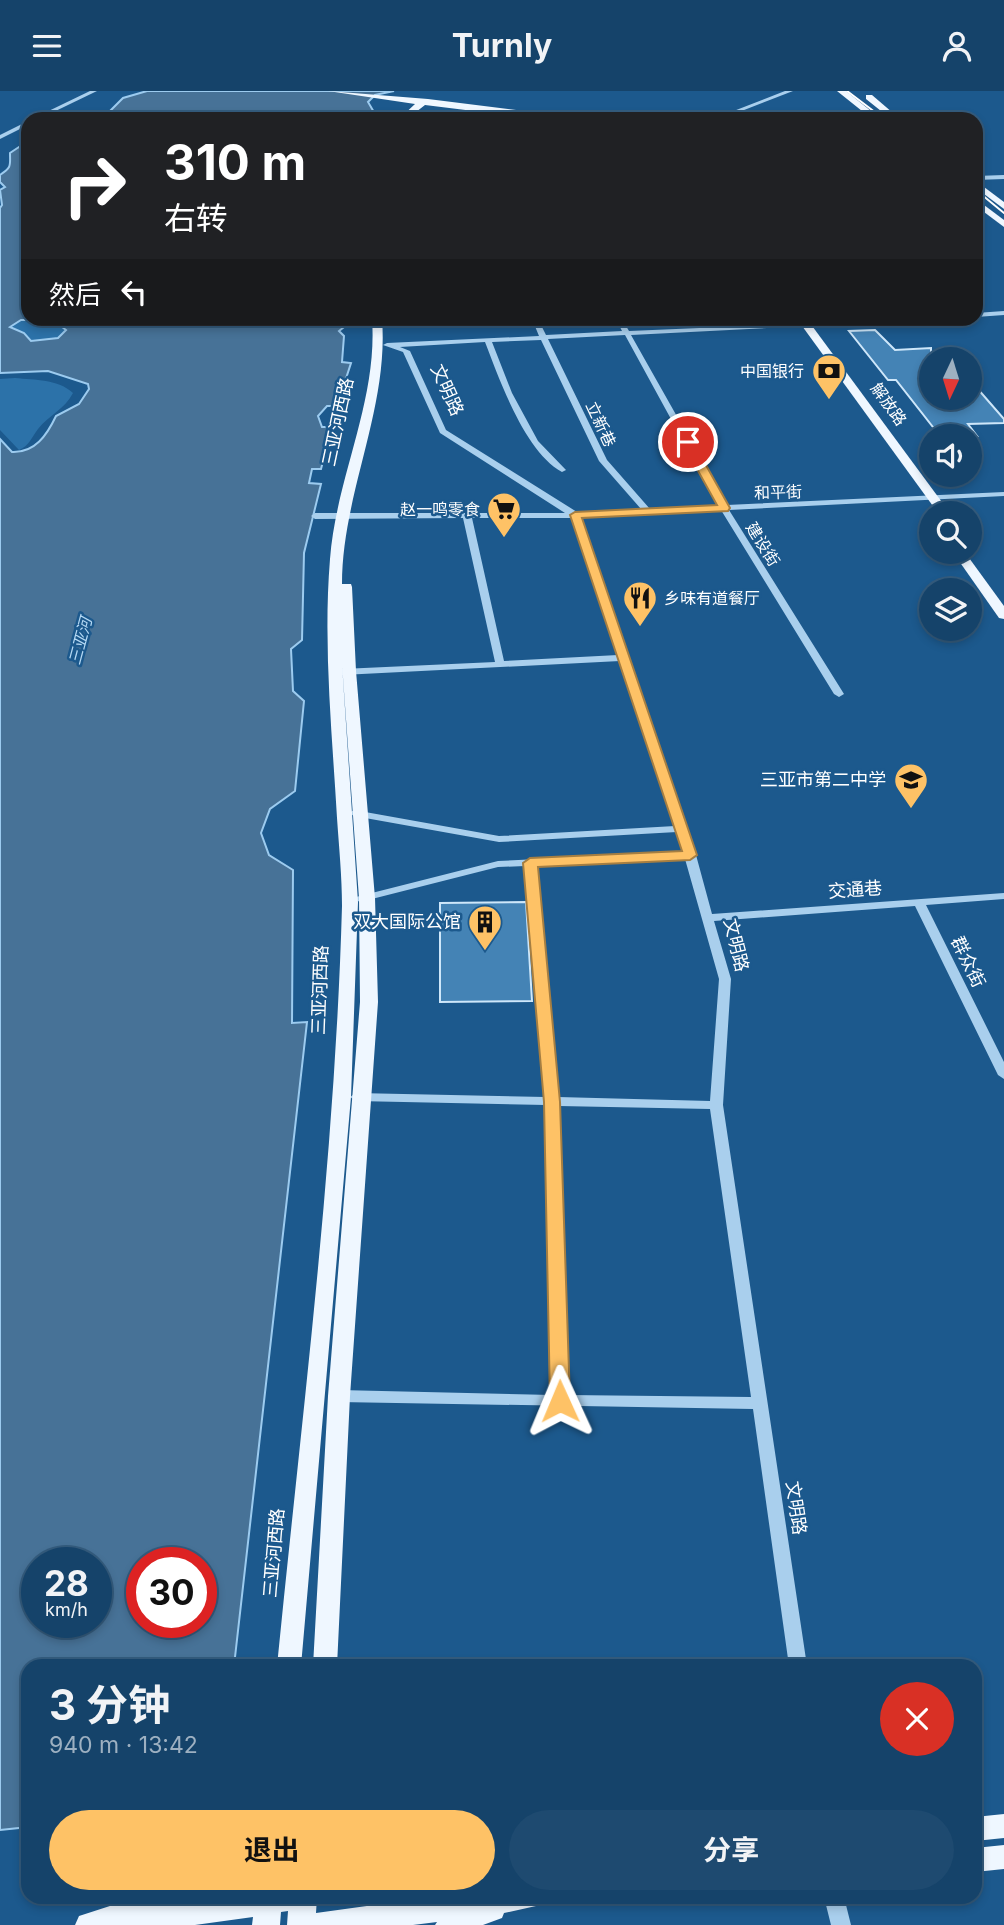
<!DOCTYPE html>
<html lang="zh">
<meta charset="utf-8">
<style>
body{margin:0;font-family:Inter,"Noto Sans SC",sans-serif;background:#1e4a70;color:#f1f3f6;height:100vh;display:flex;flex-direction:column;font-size:26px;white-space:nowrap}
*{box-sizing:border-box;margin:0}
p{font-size:23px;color:#9db0c1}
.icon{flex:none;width:38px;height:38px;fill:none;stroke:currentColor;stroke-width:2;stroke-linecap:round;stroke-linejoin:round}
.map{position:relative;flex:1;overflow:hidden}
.sheet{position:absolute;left:21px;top:1568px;width:961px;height:245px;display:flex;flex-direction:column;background:#15436a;border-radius:21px;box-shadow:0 4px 10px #0003,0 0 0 2px #345c7e}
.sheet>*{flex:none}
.guide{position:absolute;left:21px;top:21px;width:962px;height:214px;border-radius:21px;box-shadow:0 4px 10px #0003,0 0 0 2px #345c7e;background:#202124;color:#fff;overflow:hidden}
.needle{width:46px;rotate:184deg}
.tools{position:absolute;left:919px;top:256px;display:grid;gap:14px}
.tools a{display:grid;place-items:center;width:63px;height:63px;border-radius:50%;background:#15436a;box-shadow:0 4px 10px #0003,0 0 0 2px #345c7e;font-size:35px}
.speed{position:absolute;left:21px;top:1456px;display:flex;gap:14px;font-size:35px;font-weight:700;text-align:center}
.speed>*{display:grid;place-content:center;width:91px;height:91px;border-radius:50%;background:#15436a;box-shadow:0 4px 10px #0003,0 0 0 2px #345c7e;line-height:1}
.speed small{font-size:18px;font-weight:400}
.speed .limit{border:10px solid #d22;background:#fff;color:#111}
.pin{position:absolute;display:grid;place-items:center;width:60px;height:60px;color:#fff;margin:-30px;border:4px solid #fff;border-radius:50%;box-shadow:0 2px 7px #0007}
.me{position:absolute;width:77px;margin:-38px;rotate:359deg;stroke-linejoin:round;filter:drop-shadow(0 0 5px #0008)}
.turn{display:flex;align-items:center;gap:24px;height:147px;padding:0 28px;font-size:32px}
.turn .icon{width:91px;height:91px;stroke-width:2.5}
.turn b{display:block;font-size:49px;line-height:60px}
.then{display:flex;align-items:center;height:66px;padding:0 28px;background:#0003;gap:14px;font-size:26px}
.round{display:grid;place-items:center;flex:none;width:74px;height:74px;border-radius:37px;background:#1e4a70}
.head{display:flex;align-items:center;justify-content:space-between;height:119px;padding:0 28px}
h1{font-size:42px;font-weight:700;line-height:52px}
.cta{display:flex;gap:14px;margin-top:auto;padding:14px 28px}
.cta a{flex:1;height:80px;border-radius:42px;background:#fec266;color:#111;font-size:28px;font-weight:700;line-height:80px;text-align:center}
.cta a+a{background:#1e4a70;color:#f1f3f6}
header{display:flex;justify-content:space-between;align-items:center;height:91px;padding:0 28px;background:#15436a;font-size:32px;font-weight:700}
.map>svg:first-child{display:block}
</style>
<header><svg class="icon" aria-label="menu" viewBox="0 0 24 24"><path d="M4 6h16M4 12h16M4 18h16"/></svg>Turnly<svg class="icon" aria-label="person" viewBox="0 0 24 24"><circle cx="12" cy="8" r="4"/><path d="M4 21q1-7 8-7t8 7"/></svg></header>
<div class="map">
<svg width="1004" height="1834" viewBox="0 0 1004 1834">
<rect width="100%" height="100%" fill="#1c598d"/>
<g fill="#2c72a9">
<path d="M21,229h32l13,10 -8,8 -27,3 -7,-8 -15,-7z"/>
<path d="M15,287c20,2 43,1 58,15 -8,16 -24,22 -35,36 -6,8 -9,17 -19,21l-19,-20v-51z"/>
</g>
<g fill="#477297" stroke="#9ccbef" stroke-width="2" fill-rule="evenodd">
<path d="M147,0h247l-19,4 -7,7 10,17h-310l42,-8 13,-13z"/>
<path d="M28,50v178h315l1,8 -5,4 5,5 -2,26 9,1 -14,43h-10l-9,10 4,11h10l-11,42h-9l-3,14 12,1 -17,69 -2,87 -11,9 2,42 11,10 -9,90 -25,18 -9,24 8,22 24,15 -1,153 15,-1 -73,644h-206v161l-28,3v-1391l12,13c23,1 35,-17 44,-36l23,-12 10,-15 -1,-5 -40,-13 -48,2v-165l2,-3 -2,-15 5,-3 -5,-5v-7c12,-8 10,-9 10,-22zM21,229h32l13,10 -8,8 -27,3 -7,-8 -14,-6zM37,1472h59v59h-59zM142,1472h59v59h-59z"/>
</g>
<g fill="#4483b5" stroke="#cee7fa" stroke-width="2">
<path d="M875,239l20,20 36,-2v49h39v-17l34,39v4l-36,1 9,12h-37l-44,-56h-8l-39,-49z"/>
<path d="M526,811l6,99 -92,1v-99z"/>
</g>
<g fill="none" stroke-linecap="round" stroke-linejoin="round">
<g fill="#a9cfed" fill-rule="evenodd">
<path d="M90,0h7l-58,28h-7z"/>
<path d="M785,0h8l-72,28h-8z"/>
<path d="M28,30v4l-28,14v-4z"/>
<path d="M1004,84v4l-28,1v-4z"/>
<path d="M1004,220v4l-28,2v-4z"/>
<path d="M532,228h6l8,16 76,-4 -6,-12h6l7,12 281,-12 -3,2 -276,14 96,170 277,-13v4l-275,14 115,184 -5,3 -5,-3 -113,-184 -141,7 116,338 16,59 292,-21v6l-78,6 78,157v17l-6,-4 -83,-169 -201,15 17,58 -8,126 84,561h-18l-36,-257 -414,-7 -5,-2 -3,-4 3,-4 5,-2 213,5 -6,-290 -190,-4 -6,-4 6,-4 189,4 -20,-231 -27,1 -138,35 -6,-3 2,-2 142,-36 185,-9 -6,-20 -178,10 -145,-26 -5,-3 5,-3 145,26 176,-10 -55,-165 -278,14 -5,-3 5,-3 153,-7 -32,-144 -148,1 -4,-3 4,-3h250l-125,-80 -37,-81 -20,-7 4,-2 152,-7zM625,244l93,170 -68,4 -43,-49 -59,-121zM541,249l58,121 42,48 -64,3 -131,-82 -36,-79 -10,-4 85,-5c15,39 40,110 77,130l4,-2 -28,-29 -26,-48 -20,-51zM472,427h100l46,137 -114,6zM685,768l34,120 -9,122 -152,-4 -22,-231zM559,1015l151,3 41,288 -184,-2z"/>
<path d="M824,1806h20l7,28h-20z"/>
</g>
<g fill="#eff7ff" fill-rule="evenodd">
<path d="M328,0l100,8 161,20h-50l-114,-14 -18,14h-8l16,-15z"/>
<path d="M837,0h9l35,28h-9z"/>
<path d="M866,4h6l28,24h-9l-25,-20z"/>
<path d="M976,90l28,21v7l-28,-21z"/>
<path d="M976,108l28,21v7l-28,-21z"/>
<path d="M372,228h10c7,90 -40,175 -40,265h9l1,3 4,84 19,227 3,104 -28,394 -13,270h-24l15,-270 32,-394 -1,-104 -17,-234 16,238 -7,195 -50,569h-24c25,-253 58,-506 65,-760 0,-29 -3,-59 -5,-88 -5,-86 -14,-173 -7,-259 6,-81 48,-158 42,-240z"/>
<path d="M797,228h10l143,194h-12z"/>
<path d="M952,460h12l40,55v13l-5,-1z"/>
<path d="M1004,1723v24l-29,3v-24z"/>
<path d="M1004,1754v24l-29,3v-24z"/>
<path d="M127,1806h40l-4,7 50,-7h104l-1,16 116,-16h108l-4,9 -32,7 -2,5 -19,7h-48l2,-3 -24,3h-126l1,-14 -7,1 -1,13h-28l1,-8 -58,8h-120l4,-9 34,-11z"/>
</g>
<g stroke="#fff" stroke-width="2">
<path d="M847,0l37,28"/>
<path d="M976,99l28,23"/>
</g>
</g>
<path fill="#fec266" stroke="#a57e42" stroke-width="2" d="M688,348l5,3 37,66 -2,3 -146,7 115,337 -7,5 -152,7 22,235 10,299 -3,5 -7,3 -7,-3 -3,-5 -6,-299 -21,-239 7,-5 152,-7 -112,-336 5,-3 142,-7 -35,-63z"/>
<defs>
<g id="bank-pin" transform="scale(1.75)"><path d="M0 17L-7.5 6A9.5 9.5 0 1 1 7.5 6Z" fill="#fec266" stroke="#1c598d"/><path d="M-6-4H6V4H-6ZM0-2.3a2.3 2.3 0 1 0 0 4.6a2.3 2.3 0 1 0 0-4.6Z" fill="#111"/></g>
<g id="supermarket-pin" transform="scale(1.75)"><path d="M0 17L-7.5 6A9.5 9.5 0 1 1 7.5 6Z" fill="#fec266" stroke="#1c598d"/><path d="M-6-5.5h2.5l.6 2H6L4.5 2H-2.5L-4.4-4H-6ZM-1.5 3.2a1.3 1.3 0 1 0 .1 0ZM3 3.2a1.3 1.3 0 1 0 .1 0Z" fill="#111"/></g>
<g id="restaurant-pin" transform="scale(1.75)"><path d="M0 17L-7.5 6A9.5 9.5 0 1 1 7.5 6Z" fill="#fec266" stroke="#1c598d"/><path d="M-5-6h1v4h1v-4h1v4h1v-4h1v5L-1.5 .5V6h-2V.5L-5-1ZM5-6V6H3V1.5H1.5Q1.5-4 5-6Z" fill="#111"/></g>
<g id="school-pin" transform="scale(1.75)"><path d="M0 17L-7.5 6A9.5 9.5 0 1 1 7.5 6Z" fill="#fec266" stroke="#1c598d"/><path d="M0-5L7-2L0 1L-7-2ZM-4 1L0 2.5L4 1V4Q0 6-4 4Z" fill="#111"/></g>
<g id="building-pin" transform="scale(1.75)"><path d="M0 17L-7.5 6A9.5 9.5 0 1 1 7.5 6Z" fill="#fec266" stroke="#1c598d"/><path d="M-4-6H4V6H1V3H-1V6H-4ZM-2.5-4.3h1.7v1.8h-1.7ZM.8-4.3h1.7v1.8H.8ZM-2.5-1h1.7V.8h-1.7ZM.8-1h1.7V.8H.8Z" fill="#111"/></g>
</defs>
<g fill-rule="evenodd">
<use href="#bank-pin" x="829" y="280"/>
<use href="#supermarket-pin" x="504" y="418"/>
<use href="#restaurant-pin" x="640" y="507"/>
<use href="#school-pin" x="911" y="689"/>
<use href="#building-pin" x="485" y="831"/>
</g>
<g text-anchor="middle" stroke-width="5" stroke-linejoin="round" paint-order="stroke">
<g font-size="16" fill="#fff" stroke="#1c598d" text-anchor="end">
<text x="804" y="286">中国银行</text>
<text x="480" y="424">赵一鸣零食</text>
<text x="664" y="513" text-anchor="start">乡味有道餐厅</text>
</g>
<g font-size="16" fill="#fff" stroke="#1c598d">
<text transform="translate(889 313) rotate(54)" y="6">解放路</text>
<text transform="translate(601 333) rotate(65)" y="6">立新巷</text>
<text transform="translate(778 401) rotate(-2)" y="6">和平街</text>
<text transform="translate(763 453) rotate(58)" y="6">建设街</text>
</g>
<g font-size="16" font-style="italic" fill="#b5d9f4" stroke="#1c598d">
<text transform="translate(80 550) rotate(-75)" y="6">三亚河</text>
</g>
<g font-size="18" fill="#fff" stroke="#1c598d">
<text transform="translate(447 299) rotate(66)" y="6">文明路</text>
<text transform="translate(338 331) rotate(-78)" y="6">三亚河西路</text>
<text transform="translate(855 799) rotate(-4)" y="6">交通巷</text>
<text transform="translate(736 854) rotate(76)" y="6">文明路</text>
<text transform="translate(968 871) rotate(64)" y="6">群众街</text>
<text transform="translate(320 899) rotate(-88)" y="6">三亚河西路</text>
<text transform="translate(796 1417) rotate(82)" y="6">文明路</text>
<text transform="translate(274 1462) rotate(-85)" y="6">三亚河西路</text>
</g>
<g font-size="18" fill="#fff" stroke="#1c598d" text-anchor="end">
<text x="886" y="695">三亚市第二中学</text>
<text x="461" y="837">双大国际公馆</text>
</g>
</g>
</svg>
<div class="tools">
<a><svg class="needle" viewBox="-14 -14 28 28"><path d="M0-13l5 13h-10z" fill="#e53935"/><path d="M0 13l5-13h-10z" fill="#9db0c1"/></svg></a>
<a><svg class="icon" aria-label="sound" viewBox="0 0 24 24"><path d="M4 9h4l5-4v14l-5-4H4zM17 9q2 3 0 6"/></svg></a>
<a><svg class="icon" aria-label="search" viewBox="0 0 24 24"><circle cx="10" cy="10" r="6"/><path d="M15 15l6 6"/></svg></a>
<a><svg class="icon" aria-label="layers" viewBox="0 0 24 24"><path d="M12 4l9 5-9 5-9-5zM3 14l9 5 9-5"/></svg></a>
</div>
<div class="speed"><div>28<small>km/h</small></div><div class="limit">30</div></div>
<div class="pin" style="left:688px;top:351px;background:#d93025"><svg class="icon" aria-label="arrive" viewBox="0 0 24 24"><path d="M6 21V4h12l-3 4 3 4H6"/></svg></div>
<svg class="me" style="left:560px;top:1310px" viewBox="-20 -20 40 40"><path d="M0-17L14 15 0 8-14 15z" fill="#fec266" stroke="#fff" stroke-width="4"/></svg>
<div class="guide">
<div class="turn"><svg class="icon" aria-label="right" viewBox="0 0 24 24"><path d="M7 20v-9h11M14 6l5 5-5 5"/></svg><div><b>310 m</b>右转</div></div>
<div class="then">然后<svg class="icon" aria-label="left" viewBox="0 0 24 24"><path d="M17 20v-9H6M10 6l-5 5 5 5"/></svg></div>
</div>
<section class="sheet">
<div class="head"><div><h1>3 分钟</h1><p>940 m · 13:42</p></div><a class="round" style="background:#d93025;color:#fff"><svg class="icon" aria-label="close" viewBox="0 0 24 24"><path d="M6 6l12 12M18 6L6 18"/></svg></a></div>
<div class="cta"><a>退出</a><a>分享</a></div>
</section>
</div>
